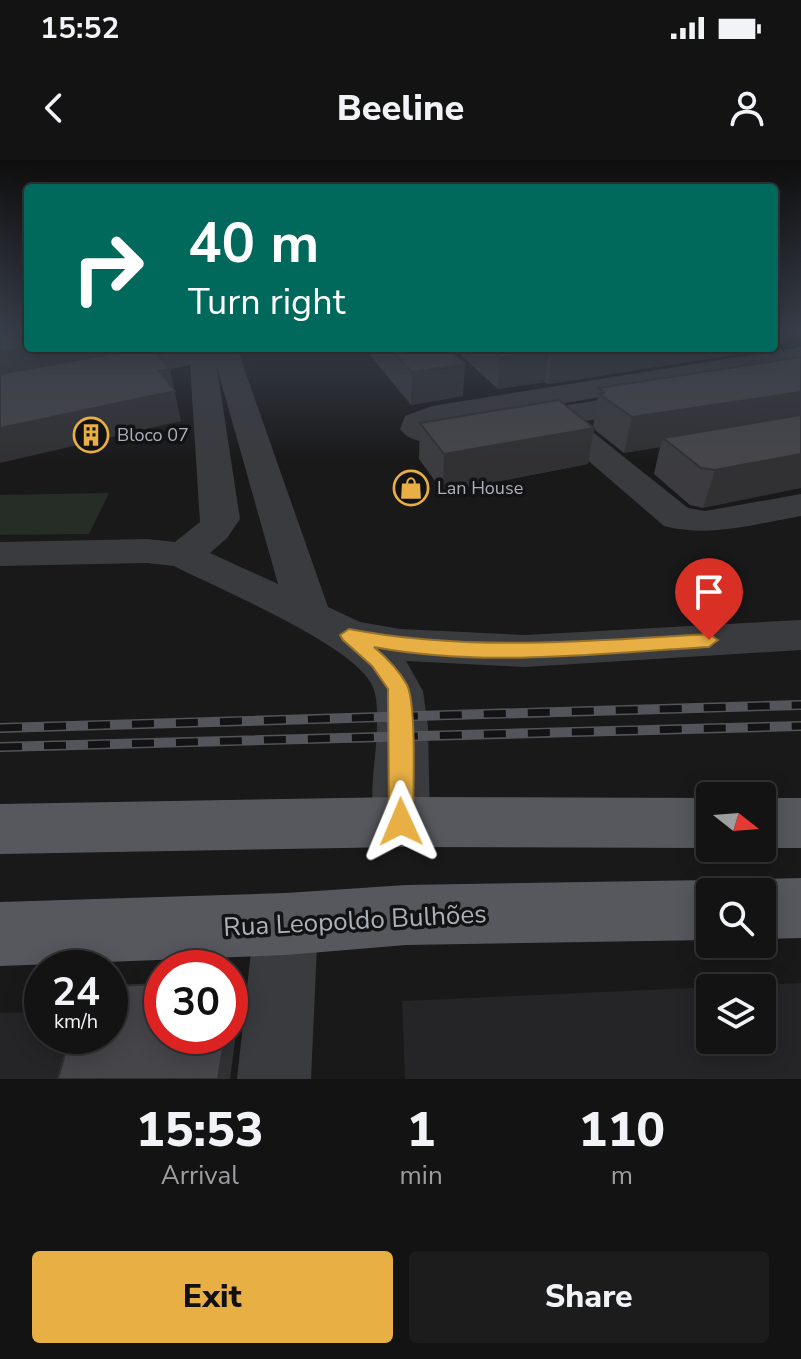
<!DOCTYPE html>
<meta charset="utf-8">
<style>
body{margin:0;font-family:"Nunito Sans",sans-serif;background:#1c1c1d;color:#f1f3f6;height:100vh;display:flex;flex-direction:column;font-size:30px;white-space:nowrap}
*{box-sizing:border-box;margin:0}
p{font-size:26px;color:#9d9ea0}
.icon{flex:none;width:44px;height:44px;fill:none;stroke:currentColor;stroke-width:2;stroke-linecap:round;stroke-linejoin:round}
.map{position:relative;height:919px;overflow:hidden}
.sheet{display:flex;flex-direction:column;background:#131314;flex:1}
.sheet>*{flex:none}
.top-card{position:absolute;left:24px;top:24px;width:754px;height:168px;border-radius:8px;box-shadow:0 4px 20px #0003,0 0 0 2px #323234;background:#00695c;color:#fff;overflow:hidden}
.needle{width:52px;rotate:107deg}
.buttons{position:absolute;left:696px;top:622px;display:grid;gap:16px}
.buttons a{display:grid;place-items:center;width:80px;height:80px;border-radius:8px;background:#131314;box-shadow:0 4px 20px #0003,0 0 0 2px #323234;font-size:40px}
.speed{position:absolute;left:24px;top:790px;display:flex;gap:16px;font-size:40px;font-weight:700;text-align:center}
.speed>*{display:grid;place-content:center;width:104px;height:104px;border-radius:50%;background:#131314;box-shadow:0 4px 20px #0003,0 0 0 2px #323234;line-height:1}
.speed small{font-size:20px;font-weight:400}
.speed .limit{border:12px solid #d22;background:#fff;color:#111}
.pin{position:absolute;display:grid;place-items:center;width:68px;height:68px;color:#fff;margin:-82px -34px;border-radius:50% 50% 50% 0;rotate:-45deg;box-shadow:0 0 8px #0007}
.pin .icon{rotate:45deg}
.me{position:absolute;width:88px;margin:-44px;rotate:359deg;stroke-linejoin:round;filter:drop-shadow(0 0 6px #0008)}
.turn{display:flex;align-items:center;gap:28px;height:168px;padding:0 32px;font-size:36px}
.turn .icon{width:104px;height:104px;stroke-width:2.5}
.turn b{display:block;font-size:56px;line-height:68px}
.eta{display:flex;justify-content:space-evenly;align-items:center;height:136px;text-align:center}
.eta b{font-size:48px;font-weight:800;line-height:56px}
.primary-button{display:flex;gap:16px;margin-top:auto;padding:16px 32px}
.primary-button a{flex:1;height:92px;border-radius:8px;background:#e7af44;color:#111;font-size:32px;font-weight:800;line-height:92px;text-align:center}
.primary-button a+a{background:#1c1c1d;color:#f1f3f6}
.status{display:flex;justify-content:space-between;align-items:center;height:56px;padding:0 40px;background:#131314;direction:ltr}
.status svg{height:22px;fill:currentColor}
header{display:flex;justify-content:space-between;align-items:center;height:104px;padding:0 32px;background:#131314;font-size:36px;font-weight:800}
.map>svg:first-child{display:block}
</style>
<div class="status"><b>15:52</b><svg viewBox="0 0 49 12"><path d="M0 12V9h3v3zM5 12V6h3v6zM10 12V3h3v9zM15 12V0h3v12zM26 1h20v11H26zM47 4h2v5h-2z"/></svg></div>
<header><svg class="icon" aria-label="back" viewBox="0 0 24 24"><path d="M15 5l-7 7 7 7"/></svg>Beeline<svg class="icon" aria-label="person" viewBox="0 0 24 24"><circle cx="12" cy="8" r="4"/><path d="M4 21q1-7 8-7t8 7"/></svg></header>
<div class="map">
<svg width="801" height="919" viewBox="0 0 801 919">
<rect width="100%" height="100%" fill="#19191a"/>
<g fill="#252527" fill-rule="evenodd">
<path d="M801,823v96h-396l-3,-78zM710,828h52v52h-52z"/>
<path d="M42,852v24h51l-12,43h-81v-66z"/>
</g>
<path fill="#252d26" d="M109,333l-20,41 -89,1v-40z"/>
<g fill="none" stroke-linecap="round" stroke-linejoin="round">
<g fill="#3a3b3f" fill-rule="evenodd">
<path d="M801,187v16l-365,62 216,-33 10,3 5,6 -5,6 -82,15 108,86 17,3 96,-17v22c-47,8 -90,22 -137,10l-115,-99c-33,6 -127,33 -149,2l5,-13 27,-10z"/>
<path d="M188,188h49l91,259 32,15 40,7 125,6 276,-15v30l-276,17 -119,-6 17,30 5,36 2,95 -9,18 -20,7 -20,-7c-17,-34 -4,-78 -4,-115 0,-12 1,-30 -6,-42 -22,-40 -152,-94 -197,-117l-27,-3 -147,3v-24l147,-3 28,3 25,-20 -10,-157 -190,38v-18zM217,208l61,216 -68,-31 17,-15 13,-19z"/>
<path d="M286,733l23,9 9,22 -7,155h-74l17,-155 9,-22z"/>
</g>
<g fill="#56585e" fill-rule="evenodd">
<path d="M401,637l309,1v50l-309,-1 -401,7v-50z"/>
<rect x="762" y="638" width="39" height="50"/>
<path d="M801,718v60l-39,1v-47h-24l2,-4 22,-9z"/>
<path d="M710,720l24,12h-24v48l-304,5 -120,10 -286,11v-64l286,-9 120,-8z"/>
</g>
<g stroke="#53555a" stroke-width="10">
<g id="rail">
<path d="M0,568l801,-23"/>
<path d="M0,587l801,-21"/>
</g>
</g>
<use href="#rail" stroke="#131315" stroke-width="7" stroke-dasharray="22" stroke-linecap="butt"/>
</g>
<g fill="#3c3c40">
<path d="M774,172h17l-4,11 -11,2 -1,3 -227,36 -3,-2 -47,7 -45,-41h321z"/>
<path d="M364,188h84l15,48 -52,9z"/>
<path d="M801,197l-98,151 -13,-3 -36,-31 6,-27 -36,6 -30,-24 -6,35 -145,28 -24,-33 1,-36 173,4 6,-39z"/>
</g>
<g fill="#313134">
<path d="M774,172h17l-4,11 -11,2 -1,3 -227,36 4,-31 33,-5h189z"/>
<path d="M28,187v1h85l3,11 -116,23v-30z"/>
<path d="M549,190l-4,32 -47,7 2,-32z"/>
<path d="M465,204l-2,32 -52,9 1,-33z"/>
<path d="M170,209l11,52 -181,42v-35l159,-57z"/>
<path d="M801,232v33l-138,13 -3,9 -36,6 8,-36z"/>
<path d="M594,268l-6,36 -145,28 1,-38z"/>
<path d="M801,294v34l-98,20 12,-38z"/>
<path d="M232,820l8,24 -10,75h-12l7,-43h5v-38z"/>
</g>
<g fill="#46464a" stroke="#313134" stroke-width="2">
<path d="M0,172h28v15l-28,5z"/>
<path d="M144,188h9l17,21 -11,2 16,20 -175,37v-54z"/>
<path d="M390,188h58l17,16 -53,8z"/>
<path d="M490,188h95l-33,5 -3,-3 -49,7z"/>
<path d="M801,197v35l-169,25 -33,-23 5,-1 -5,-5z"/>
<path d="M559,240l35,28 -150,26 -24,-31z"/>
<path d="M801,255v39l-86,16 -14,-2 -38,-30z"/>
<path d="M230,820h2l-2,18z"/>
<path d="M162,824v52h63l-7,43h-160l12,-43h40v-50z"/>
</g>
<linearGradient id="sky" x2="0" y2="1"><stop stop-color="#0e0e0e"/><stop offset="0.57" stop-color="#383e49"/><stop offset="1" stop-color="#383e49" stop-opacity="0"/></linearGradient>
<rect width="801" height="301" fill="url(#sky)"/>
<path fill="#e7af44" stroke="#96722c" stroke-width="2" d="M349,469c119,23 240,12 360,5l9,6 -9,7c-110,6 -226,21 -335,0 12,10 25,23 33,38 10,20 6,110 6,137l-4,8 -8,3 -8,-3 -4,-8 -1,-133 -16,-23 -29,-26 -3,-5z"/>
<defs>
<g id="building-ring" transform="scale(1.8)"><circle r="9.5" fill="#131315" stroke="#e7af44" stroke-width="1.5"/><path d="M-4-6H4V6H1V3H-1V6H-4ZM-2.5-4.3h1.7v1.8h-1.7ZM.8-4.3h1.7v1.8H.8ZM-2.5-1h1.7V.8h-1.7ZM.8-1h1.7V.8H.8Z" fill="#e7af44"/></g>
<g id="shop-ring" transform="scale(1.8)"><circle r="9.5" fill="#131315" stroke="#e7af44" stroke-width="1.5"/><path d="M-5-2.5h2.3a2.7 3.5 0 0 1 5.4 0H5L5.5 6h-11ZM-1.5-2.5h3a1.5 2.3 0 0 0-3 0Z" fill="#e7af44"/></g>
</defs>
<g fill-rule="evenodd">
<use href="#building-ring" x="91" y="275"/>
<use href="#shop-ring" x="411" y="328"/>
</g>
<g text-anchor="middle" stroke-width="7" stroke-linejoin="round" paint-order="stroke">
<g font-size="18" fill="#acb0b9" stroke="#131315" text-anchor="start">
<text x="117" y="281">Bloco 07</text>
<text x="437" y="334">Lan House</text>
</g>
<g font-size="26" fill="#acb0b9" stroke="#131315">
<text transform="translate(355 760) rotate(-3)" y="9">Rua Leopoldo Bulhões</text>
</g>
</g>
</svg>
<div class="buttons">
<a><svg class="needle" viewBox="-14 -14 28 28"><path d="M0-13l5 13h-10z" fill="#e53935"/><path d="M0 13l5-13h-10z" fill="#9d9ea0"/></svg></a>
<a><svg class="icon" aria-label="search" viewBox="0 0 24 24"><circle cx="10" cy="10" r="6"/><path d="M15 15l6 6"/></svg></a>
<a><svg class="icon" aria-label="layers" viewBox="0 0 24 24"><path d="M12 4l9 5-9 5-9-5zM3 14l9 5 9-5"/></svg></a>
</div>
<div class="speed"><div>24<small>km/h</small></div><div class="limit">30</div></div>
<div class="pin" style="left:709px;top:480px;background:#d93025"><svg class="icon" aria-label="arrive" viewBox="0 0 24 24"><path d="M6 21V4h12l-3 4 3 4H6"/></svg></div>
<svg class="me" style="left:401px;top:662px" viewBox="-20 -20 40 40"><path d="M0-17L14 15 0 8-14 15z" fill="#e7af44" stroke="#fff" stroke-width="4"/></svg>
<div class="top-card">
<div class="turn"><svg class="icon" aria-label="right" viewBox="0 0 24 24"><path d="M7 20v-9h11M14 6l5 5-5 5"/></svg><div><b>40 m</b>Turn right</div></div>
</div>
</div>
<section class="sheet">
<div class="eta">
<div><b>15:53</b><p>Arrival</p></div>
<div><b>1</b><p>min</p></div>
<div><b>110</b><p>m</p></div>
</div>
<div class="primary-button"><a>Exit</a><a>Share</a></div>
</section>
